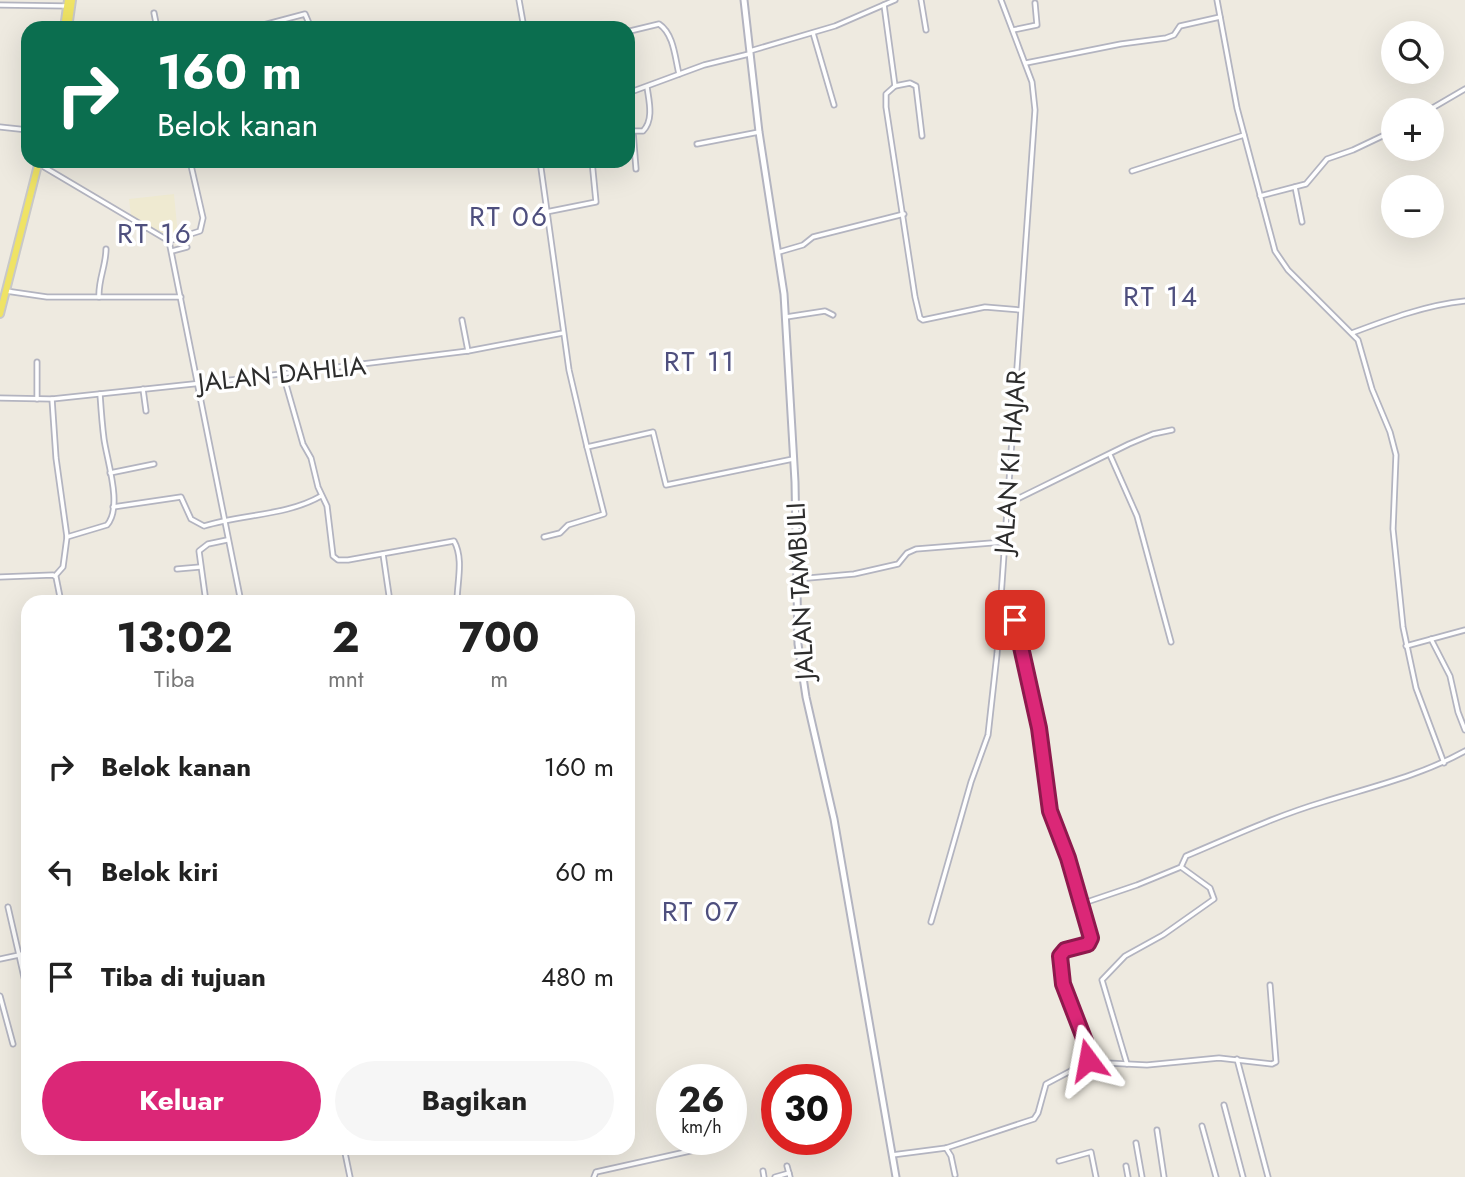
<!DOCTYPE html>
<html lang="id">
<meta charset="utf-8">
<style>
body{margin:0;font-family:Jost,sans-serif;background:#f6f6f6;color:#222;height:100vh;display:flex;flex-direction:column;font-size:26px;white-space:nowrap}
*{box-sizing:border-box;margin:0}
p{font-size:23px;color:#767676}
.icon{flex:none;width:38px;height:38px;fill:none;stroke:currentColor;stroke-width:2;stroke-linecap:round;stroke-linejoin:round}
.map{position:relative;flex:1;overflow:hidden}
.drawer{position:absolute;left:21px;top:595px;width:614px;height:560px;display:flex;flex-direction:column;background:#fff;border-radius:21px;box-shadow:0 7px 28px #0002}
.drawer>*{flex:none}
.hud{position:absolute;left:21px;top:21px;width:614px;height:147px;border-radius:21px;box-shadow:0 7px 28px #0002;background:#0b6e4f;color:#fff;overflow:hidden}
.buttons{position:absolute;left:1381px;top:21px;display:grid;gap:14px}
.buttons a{display:grid;place-items:center;width:63px;height:63px;border-radius:50%;background:#fff;box-shadow:0 7px 28px #0002;font-size:35px}
.speed{position:absolute;left:656px;top:1064px;display:flex;gap:14px;font-size:35px;font-weight:700;text-align:center}
.speed>*{display:grid;place-content:center;width:91px;height:91px;border-radius:50%;background:#fff;box-shadow:0 7px 28px #0002;line-height:1}
.speed small{font-size:18px;font-weight:400}
.speed .limit{border:10px solid #d22;background:#fff;color:#111}
.pin{position:absolute;display:grid;place-items:center;width:60px;height:60px;color:#fff;margin:-30px;border-radius:14px;box-shadow:0 4px 10px #0006}
.me{position:absolute;width:77px;margin:-38px;rotate:347deg;stroke-linejoin:round;filter:drop-shadow(0 0 5px #0008)}
.turn{display:flex;align-items:center;gap:24px;height:147px;padding:0 21px;font-size:32px}
.turn .icon{width:91px;height:91px;stroke-width:2.5}
.turn b{display:block;font-size:49px;line-height:60px}
.eta{display:flex;justify-content:space-evenly;align-items:center;height:119px;text-align:center}
.eta b{font-size:42px;font-weight:700;line-height:49px}
.cta{display:flex;gap:14px;margin-top:auto;padding:14px 21px}
.cta a{flex:1;height:80px;border-radius:42px;background:#db2777;color:#fff;font-size:28px;font-weight:700;line-height:80px;text-align:center}
.cta a+a{background:#f6f6f6;color:#222}
ul{padding:0;list-style:none}
li{display:flex;align-items:center;gap:21px;height:105px;padding:0 21px}
li div{flex:1}
li b{display:block;font-size:26px}
li em{font-style:normal}
.map>svg:first-child{display:block}
</style>
<div class="map">
<svg width="1465" height="1177" viewBox="0 0 1465 1177">
<rect width="100%" height="100%" fill="#eeeae0"/>
<path fill="#efead1" d="M174,194l4,41 -11,3 -36,-22 -2,-17z"/>
<g fill="none" stroke-linecap="round" stroke-linejoin="round">
<g stroke="#b3b4c0" stroke-width="7">
<g id="street">
<path d="M519,0l5,28"/>
<path d="M921,0l5,30"/>
<path d="M1217,0l20,108 38,143 13,19 70,70 14,49 18,43 6,23 -3,74 10,98 13,61 28,75"/>
<path d="M0,5l67,1"/>
<path d="M884,5l11,81 -9,8v13l29,190 5,21 3,2 62,-13 35,3"/>
<path d="M154,13l3,15"/>
<path d="M252,28l53,-14 6,14"/>
<path d="M1013,30l24,-5 -2,-22"/>
<path d="M630,31l29,-7c15,10 16,34 20,50"/>
<path d="M813,33l21,72"/>
<path d="M750,51l85,-25 60,-26"/>
<path d="M1026,63l95,-19 45,-6 8,-3 6,-9 40,-9"/>
<path d="M895,86l15,-3 6,3 6,50"/>
<path d="M628,93l76,-28 45,-11"/>
<path d="M1429,110l36,-21"/>
<path d="M0,127l28,3"/>
<path d="M628,131h15c11,-11 6,-30 4,-44"/>
<path d="M633,131l3,38"/>
<path d="M697,144l62,-12"/>
<path d="M540,161l29,209 18,77 66,-15 13,53 127,-26"/>
<path d="M39,164l130,77 72,361"/>
<path d="M1132,171l112,-36"/>
<path d="M1295,187l7,35"/>
<path d="M1260,196l46,-12 21,-25 26,-9 40,-19"/>
<path d="M546,212l50,-10 -4,-41"/>
<path d="M169,241l31,-10 3,-13 -13,-57"/>
<path d="M172,251l15,-4"/>
<path d="M779,252l24,-7 10,-8 91,-23"/>
<path d="M6,291l41,6h134"/>
<path d="M99,297c-1,-17 7,-31 7,-48"/>
<path d="M786,317l39,-6 8,4"/>
<path d="M462,320l6,31"/>
<path d="M1352,333c37,-14 74,-28 113,-32"/>
<path d="M283,374l20,70 8,14 7,29 9,19 6,50 5,4h10l106,-19c10,18 3,41 3,61"/>
<path d="M143,389l3,22"/>
<path d="M0,398l52,1 188,-20 228,-28 95,-18"/>
<path d="M37,399v-37"/>
<path d="M52,399l4,59 11,79"/>
<path d="M1110,455l27,61 34,126"/>
<path d="M110,473l44,-9"/>
<path d="M1007,504l122,-60 24,-10 19,-4"/>
<path d="M113,507l68,-10 10,22 13,7c38,-12 82,-10 117,-30"/>
<path d="M544,537l16,-4 8,-8 36,-11 -17,-67"/>
<path d="M383,554l7,48"/>
<path d="M177,569l23,-2"/>
<path d="M55,576l8,-9 4,-30 40,-12c16,-18 0,-64 -3,-86 -2,-15 -3,-30 -4,-45"/>
<path d="M0,577l53,-2 3,2 5,25"/>
<path d="M797,579l57,-5 44,-10 9,-11 9,-4 88,-7"/>
<path d="M206,602l-7,-51 9,-7 19,-4"/>
<path d="M1431,639l19,37 8,36 7,18"/>
<path d="M1406,646l59,-16"/>
<path d="M1081,904l56,-19 44,-18 5,-11c45,-19 90,-40 137,-54 48,-15 97,-26 142,-51"/>
<path d="M931,922l40,-140 17,-47 9,-81 38,-544 -3,-28 -31,-82"/>
<path d="M28,952l-9,3 9,40"/>
<path d="M0,959l19,-4 -11,-48"/>
<path d="M0,996l13,48"/>
<path d="M1237,1059l31,118"/>
<path d="M1087,1062l60,3 72,-7 53,6 4,-2 -6,-77"/>
<path d="M1127,1064l-25,-84 23,-24 38,-21 51,-36 -4,-11 -29,-21"/>
<path d="M1224,1105l19,72"/>
<path d="M1202,1126l14,51"/>
<path d="M1157,1130l7,47"/>
<path d="M1136,1143l6,34"/>
<path d="M344,1148l6,29"/>
<path d="M946,1148l5,8 4,19"/>
<path d="M892,1155l54,-7 88,-29 4,-6 8,-29 34,-18 9,-8c-3,-30 -38,-78 -27,-106l27,-8 2,-6 -23,-80 -18,-47 -11,-83 -23,-105 -3,-6 -14,-4"/>
<path d="M1059,1161l32,-9 5,25"/>
<path d="M787,1166l3,11"/>
<path d="M1126,1166l2,11"/>
<path d="M763,1171l1,6"/>
<path d="M594,1177l2,-5 121,-27"/>
<path d="M775,1177l14,-4"/>
</g>
</g>
<g stroke="#b3b4c0" stroke-width="9">
<path id="secondary" d="M744,0l15,132 25,162 11,188 3,162 8,53 28,122 62,358"/>
</g>
<g stroke="#c8c8c8" stroke-width="10">
<g id="primary">
<path d="M64,28l4,-28"/>
<path d="M68,28l4,-28"/>
<path d="M0,314l39,-153"/>
</g>
</g>
<use href="#street" stroke="#fff" stroke-width="3.5"/>
<use href="#secondary" stroke="#fff" stroke-width="5"/>
<use href="#primary" stroke="#efe365" stroke-width="6"/>
</g>
<g fill="none" stroke-linecap="round" stroke-linejoin="round">
<g stroke="#8e194d" stroke-width="18">
<path id="route" d="M1015,620l24,108 11,83 18,47 23,80 -3,6 -23,6 -5,6 3,28 22,57 3,19"/>
</g>
<use href="#route" stroke="#db2777" stroke-width="12"/>
</g>
<g text-anchor="middle" stroke-width="7" stroke-linejoin="round" paint-order="stroke">
<g font-size="26" fill="#2d2d2d" stroke="#fff">
<text transform="translate(282 374) rotate(-6)" y="9">JALAN DAHLIA</text>
<text transform="translate(1010 462) rotate(-86)" y="9">JALAN KI HAJAR</text>
<text transform="translate(800 591) rotate(-93)" y="9">JALAN TAMBULI</text>
</g>
<g font-size="28" letter-spacing="2" fill="#4e4f7e" stroke="#fff">
<text x="509" y="226">RT 06</text>
<text x="155" y="243">RT 16</text>
<text x="1161" y="306">RT 14</text>
<text x="700" y="371">RT 11</text>
<text x="701" y="921">RT 07</text>
</g>
</g>
</svg>
<div class="buttons">
<a><svg class="icon" aria-label="search" viewBox="0 0 24 24"><circle cx="10" cy="10" r="6"/><path d="M15 15l6 6"/></svg></a>
<a>+</a>
<a>−</a>
</div>
<div class="speed"><div>26<small>km/h</small></div><div class="limit">30</div></div>
<div class="pin" style="left:1015px;top:620px;background:#d93025"><svg class="icon" aria-label="arrive" viewBox="0 0 24 24"><path d="M6 21V4h12l-3 4 3 4H6"/></svg></div>
<svg class="me" style="left:1088px;top:1060px" viewBox="-20 -20 40 40"><path d="M0-17L14 15 0 8-14 15z" fill="#db2777" stroke="#fff" stroke-width="4"/></svg>
<div class="hud">
<div class="turn"><svg class="icon" aria-label="right" viewBox="0 0 24 24"><path d="M7 20v-9h11M14 6l5 5-5 5"/></svg><div><b>160 m</b>Belok kanan</div></div>
</div>
<section class="drawer">
<div class="eta">
<div><b>13:02</b><p>Tiba</p></div>
<div><b>2</b><p>mnt</p></div>
<div><b>700</b><p>m</p></div>
</div>
<ul>
<li><svg class="icon" aria-label="right" viewBox="0 0 24 24"><path d="M7 20v-9h11M14 6l5 5-5 5"/></svg><div><b>Belok kanan</b></div><em>160 m</em></li>
<li><svg class="icon" aria-label="left" viewBox="0 0 24 24"><path d="M17 20v-9H6M10 6l-5 5 5 5"/></svg><div><b>Belok kiri</b></div><em>60 m</em></li>
<li><svg class="icon" aria-label="arrive" viewBox="0 0 24 24"><path d="M6 21V4h12l-3 4 3 4H6"/></svg><div><b>Tiba di tujuan</b></div><em>480 m</em></li>
</ul>
<div class="cta"><a>Keluar</a><a>Bagikan</a></div>
</section>
</div>
